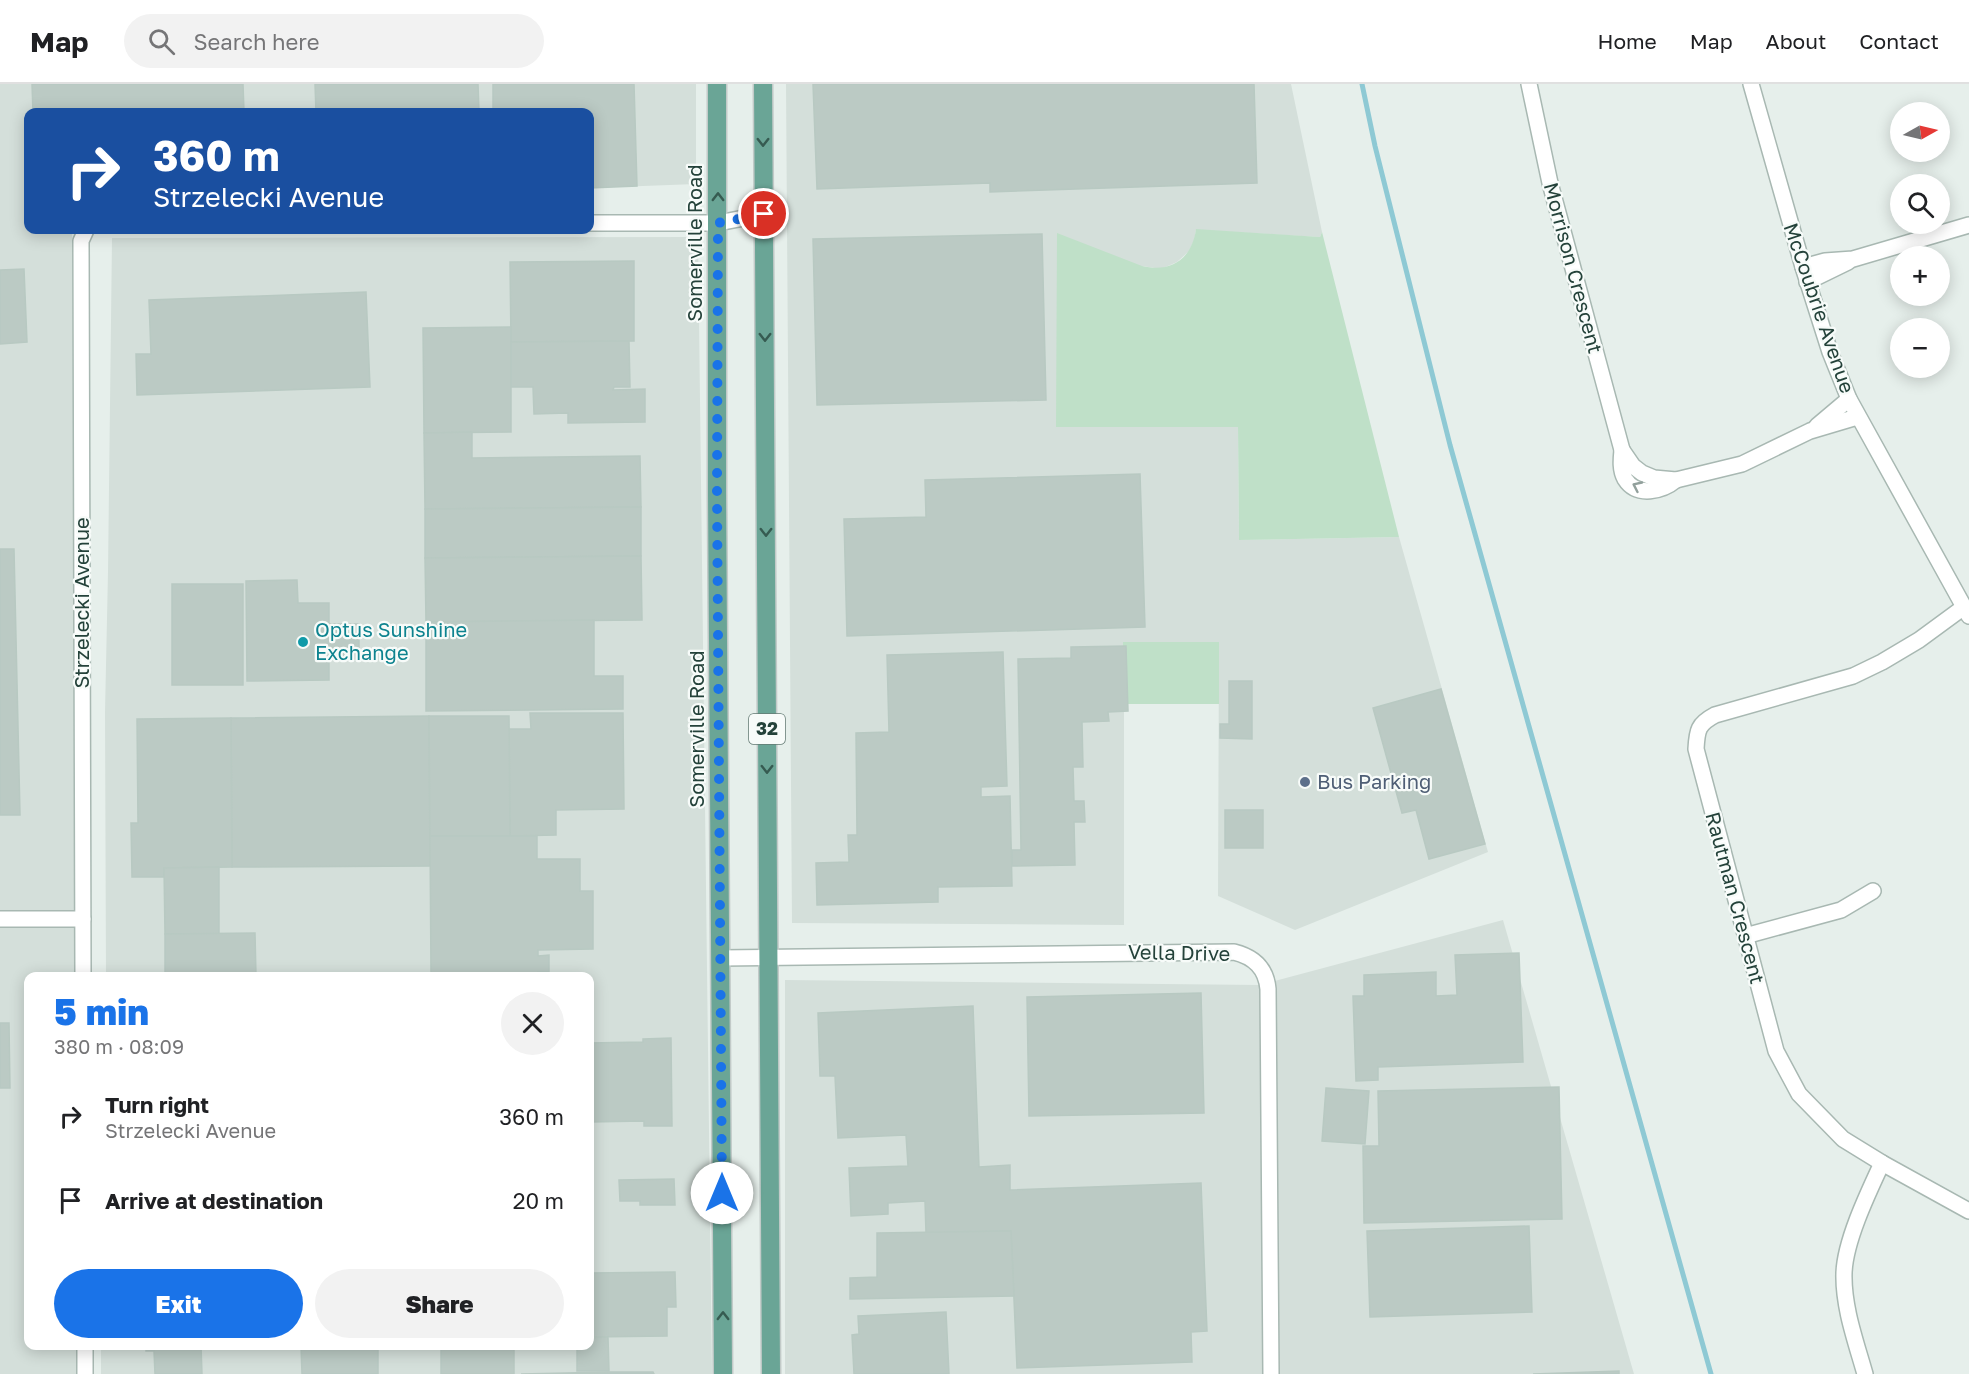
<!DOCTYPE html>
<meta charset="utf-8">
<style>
body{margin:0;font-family:"Golos Text",sans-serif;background:#f2f2f2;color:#202124;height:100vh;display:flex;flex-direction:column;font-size:22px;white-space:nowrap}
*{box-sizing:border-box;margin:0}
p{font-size:20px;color:#757577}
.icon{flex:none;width:33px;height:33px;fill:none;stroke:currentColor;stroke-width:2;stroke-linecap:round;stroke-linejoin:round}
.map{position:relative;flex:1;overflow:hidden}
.drawer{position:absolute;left:24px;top:888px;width:570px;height:378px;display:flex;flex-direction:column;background:#fff;border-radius:12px;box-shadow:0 3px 15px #0003}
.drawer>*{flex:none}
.guide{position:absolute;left:24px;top:24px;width:570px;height:126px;border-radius:12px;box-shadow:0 3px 15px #0003;background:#1a4fa0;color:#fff;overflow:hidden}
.needle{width:39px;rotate:82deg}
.controls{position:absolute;left:1890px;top:18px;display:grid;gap:12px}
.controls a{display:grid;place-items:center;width:60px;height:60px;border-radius:50%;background:#fff;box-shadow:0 3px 15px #0003;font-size:30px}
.pin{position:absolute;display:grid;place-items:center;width:51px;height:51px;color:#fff;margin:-26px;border:3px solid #fff;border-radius:50%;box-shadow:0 2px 6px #0007}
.me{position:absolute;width:66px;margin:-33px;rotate:0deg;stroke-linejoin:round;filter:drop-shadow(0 0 4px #0008)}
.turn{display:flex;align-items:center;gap:21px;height:126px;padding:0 30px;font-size:27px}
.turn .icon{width:78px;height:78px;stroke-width:2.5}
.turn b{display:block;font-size:42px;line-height:51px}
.round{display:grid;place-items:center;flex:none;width:63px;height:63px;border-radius:32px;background:#f2f2f2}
.summary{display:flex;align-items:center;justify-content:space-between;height:102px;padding:0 30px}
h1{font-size:36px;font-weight:800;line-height:45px;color:#1a73e8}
.cta{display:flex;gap:12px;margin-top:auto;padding:12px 30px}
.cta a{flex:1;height:69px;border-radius:36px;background:#1a73e8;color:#fff;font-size:24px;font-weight:800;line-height:69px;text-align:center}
.cta a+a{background:#f2f2f2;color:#202124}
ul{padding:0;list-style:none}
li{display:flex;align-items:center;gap:18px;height:84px;padding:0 30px}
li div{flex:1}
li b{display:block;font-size:22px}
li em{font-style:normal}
header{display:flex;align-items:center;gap:36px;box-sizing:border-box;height:84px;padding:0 30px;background:#fff;border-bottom:2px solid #e0e0e0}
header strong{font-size:28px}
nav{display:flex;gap:33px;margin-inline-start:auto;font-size:21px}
.search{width:420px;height:54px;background:#f2f2f2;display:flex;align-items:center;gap:15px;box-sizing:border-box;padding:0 21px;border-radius:33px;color:#757577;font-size:22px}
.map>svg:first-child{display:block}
</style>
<header>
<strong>Map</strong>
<div class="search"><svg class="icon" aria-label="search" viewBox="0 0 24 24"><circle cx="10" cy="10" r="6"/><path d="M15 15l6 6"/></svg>Search here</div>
<nav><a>Home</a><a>Map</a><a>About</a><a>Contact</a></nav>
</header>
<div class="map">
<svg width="1969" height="1290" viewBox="0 0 1969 1290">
<rect width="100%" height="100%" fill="#e6efeb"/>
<g fill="#d4dfda">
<path d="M0,0h696v100l-106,4v-76h-562v118h44l7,746h-51v370h51v28h-79z"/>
<path d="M786,0h505l31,148 -2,5 -124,-7 -2,11 -5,10 -12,11 -16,7 -19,-3 -86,161h182l1,113 160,-3 89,315 -193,78 -77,-34 1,-254h-95v283l-332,-2z"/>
<path d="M698,153l14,1137h-611v-28h489v-370h-484l-1,-264 3,-140 4,-334z"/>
<path d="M1503,836l131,454h-849v-394l475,5z"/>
</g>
<g fill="#bfe0c8">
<path d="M1196,145l124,8 2,-5 77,305 -160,3 -1,-113h-182l1,-194 85,33c29,7 50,-7 54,-37z"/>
<rect x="1123" y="558" width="96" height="62"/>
</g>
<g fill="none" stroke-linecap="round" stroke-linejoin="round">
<path stroke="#8ec9d4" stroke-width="5" d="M1362,0l13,62 75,299 261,929"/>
</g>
<g fill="#bbcac4" stroke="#b8c9c2" stroke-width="1.5">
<path d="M32,0h211l1,28h-211z"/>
<path d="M315,0h163l1,28h-163z"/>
<path d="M493,0h141l3,102 -47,2v-76h-97z"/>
<path d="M813,0h441l3,99 -267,9v-9l-173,6z"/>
<path d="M1042,150l4,166 -229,5 -4,-166z"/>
<path d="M634,177v80l-123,1 -1,-80z"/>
<path d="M24,185l3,73 -27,2v-74z"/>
<path d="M366,208l4,95 -233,8 -1,-41h15l-2,-54z"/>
<path d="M511,243v105l-87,1 -1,-105z"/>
<path d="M629,257l1,46h-16l-1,3 32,-1v33l-77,1v-10l-34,1 -1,-27h-22v-45z"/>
<path d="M472,348v26l168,-2 1,51 -216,2 -1,-76z"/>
<path d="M1140,390l5,153 -298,9 -3,-117 82,-2 -1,-37z"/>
<path d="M641,423v49l-216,2v-49z"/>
<path d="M0,465h14l6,266h-20z"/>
<path d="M641,472l1,64 -216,2 -1,-64z"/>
<path d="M297,496l1,23h31v21h30v35h-30v21l-82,1 -1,-100z"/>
<rect x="172" y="500" width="71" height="101"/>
<path d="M594,536v56h29v33l-197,2v-89z"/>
<path d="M1126,562l2,65 -20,1 1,9 -27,1 1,45h-10l1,34h10l1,21h-11l1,43 -63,1v-16h9l-3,-191 53,-1v-11z"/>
<path d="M1003,568l4,134 -26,1v10l29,-1 2,90 -74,1v15l-121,3 -1,-42 33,-1 -1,-27h9l-1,-102 33,-1 -2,-77z"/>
<path d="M1229,597h23v58l-32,-1v-14h9z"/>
<path d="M1441,605l44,155 -56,15 -13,-49 -14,3 -29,-105z"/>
<path d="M530,629h93l1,96 -68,1v25l-46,1 -1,-107h22z"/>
<path d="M429,632l1,150 -198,1 -1,-149z"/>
<path d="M429,632h80l1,120h-80z"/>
<path d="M231,634l1,149 -68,1v9h-32l-1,-54h7l-1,-104z"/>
<rect x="1225" y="726" width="38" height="38"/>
<path d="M430,752h107v23h43v32h13v58l-55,1v6l11,-1v17h-11v4h-35v-3h-7v3h-33v-3h-9v3h-12v-3h-11z"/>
<path d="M219,783v67h-54l-1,-66z"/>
<path d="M255,849l1,43h-91v-42z"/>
<path d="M1519,869l4,109 -145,5v13l-22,1 -3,-85h11v-21l72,-3v24l21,-1 -2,-40z"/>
<path d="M1201,909l3,120 -175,3 -2,-119z"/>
<path d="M973,922l6,161 31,-2v25l191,-7 6,148 -16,1 1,30 -175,6 -6,-137 -85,2 -1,-32 -37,2v11l-37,2 -2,-48 59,-2 -2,-31 -68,3 -3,-62h-15l-2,-63z"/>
<path d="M0,939h9l1,65h-10z"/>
<path d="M671,954l1,88h-28v-5l-54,1v-79l53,-1v-3z"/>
<path d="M1559,1003l3,132 -198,4 -1,-77h16l-1,-55z"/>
<path d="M1326,1004l43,3 -4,53 -43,-3z"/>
<path d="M674,1095l1,26h-35v-4h-20l-1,-21z"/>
<path d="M1529,1142l3,86 -162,5 -3,-86z"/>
<path d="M1011,1147l3,65 -164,3v-21l27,-1v-44z"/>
<path d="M675,1188l1,35h-9v29l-77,1v-64z"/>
<path d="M946,1228l3,62h-95l-2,-39 7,-1 -1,-18z"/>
<path d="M608,1253l1,34h-32v-25h13v-8z"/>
<path d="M146,1262h55l1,28h-47l-1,-23h-8z"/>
<path d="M301,1262h77v28h-76z"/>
<rect x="441" y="1262" width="73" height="28"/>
<path d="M1619,1287v3h-86z"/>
<path d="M610,1288h43l1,2h-133z"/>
</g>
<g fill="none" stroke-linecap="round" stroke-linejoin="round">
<g stroke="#a8b8b2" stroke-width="18">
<g id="minor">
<path d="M1529,0l21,99 72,267c-1,10 -2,20 3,29 12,19 38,12 51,1"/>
<path d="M1751,0l52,183 27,85 19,47 120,217"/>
<path d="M590,139h128l46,-9"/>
<path d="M1803,183l22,-6 28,-2 116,-34"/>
<path d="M1807,198l41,-20"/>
<path d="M1817,342l32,-27"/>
<path d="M1622,366l11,16 9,7 12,5 22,2 66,-16 68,-33 47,-14"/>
<path d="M1964,523l-45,33 -37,22 -29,14 -138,39c-17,9 -18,15 -19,34l80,302 23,43 44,45 39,24 87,48"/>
<path d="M0,835h83"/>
<path d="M1745,852l96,-26 32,-19"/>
<path d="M721,874l513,-6c20,5 32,16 34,37l3,385"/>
<path d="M83,892l-2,-735 5,-11"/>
<path d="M85,1290v-28"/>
<path d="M1865,1290c-9,-32 -22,-67 -21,-101 1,-32 24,-80 38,-110"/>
</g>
</g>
<g stroke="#c2cac8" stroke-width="21">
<g id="primary">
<path d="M717,0v409l6,881"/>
<path d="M763,0l8,1290"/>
</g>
</g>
<use href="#minor" stroke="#fff" stroke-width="15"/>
<use href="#primary" stroke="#6aa596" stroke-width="18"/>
</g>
<defs><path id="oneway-chevron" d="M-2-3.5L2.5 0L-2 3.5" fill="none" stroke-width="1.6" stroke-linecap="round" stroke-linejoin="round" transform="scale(1.5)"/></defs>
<g stroke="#365b51">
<use href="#oneway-chevron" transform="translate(763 58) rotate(90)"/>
<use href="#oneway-chevron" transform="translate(718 113) rotate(-90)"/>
<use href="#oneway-chevron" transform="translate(765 253) rotate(90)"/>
<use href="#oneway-chevron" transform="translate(766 448) rotate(90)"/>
<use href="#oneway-chevron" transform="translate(767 685) rotate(90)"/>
<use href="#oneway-chevron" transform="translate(723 1232) rotate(-90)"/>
</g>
<use stroke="#92a09c" href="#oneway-chevron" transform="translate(1637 402) rotate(-155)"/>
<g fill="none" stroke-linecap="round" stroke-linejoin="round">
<path stroke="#1a73e8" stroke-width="10" stroke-dasharray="0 18" d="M722,1109l-5,-700 1,-270 46,-9"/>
</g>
<circle fill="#0f9aa8" stroke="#f7fbf9" stroke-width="2" cx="303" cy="558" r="6"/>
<circle fill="#5c6f8a" stroke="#f7fbf9" stroke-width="2" cx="1305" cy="698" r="6"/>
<g text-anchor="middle" stroke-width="4.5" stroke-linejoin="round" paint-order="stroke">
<rect fill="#f7fbf9" stroke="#637a73" stroke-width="1.5" x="749" y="630" width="36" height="30" rx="4.5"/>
<g font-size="18" font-weight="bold" fill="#24423a">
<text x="767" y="651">32</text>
</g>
<g font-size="20" fill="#24423a" stroke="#f7fbf9">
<text transform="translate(695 159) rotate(-90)" y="7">Somerville Road</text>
<text transform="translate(1573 184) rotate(75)" y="7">Morrison Crescent</text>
<text transform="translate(1819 224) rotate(71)" y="7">McCoubrie Avenue</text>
<text transform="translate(82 519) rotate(-90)" y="7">Strzelecki Avenue</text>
<text transform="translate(697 645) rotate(-90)" y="7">Somerville Road</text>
<text transform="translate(1735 814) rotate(75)" y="7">Rautman Crescent</text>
<text transform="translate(1179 869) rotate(1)" y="7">Vella Drive</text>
</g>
<g font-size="20" fill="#0d838f" stroke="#f7fbf9" text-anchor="start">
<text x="315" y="553">Optus Sunshine<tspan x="315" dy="23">Exchange</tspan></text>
</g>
<g font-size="20" fill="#4e5e75" stroke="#f7fbf9" text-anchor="start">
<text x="1317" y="705">Bus Parking</text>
</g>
</g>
</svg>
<div class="controls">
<a><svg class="needle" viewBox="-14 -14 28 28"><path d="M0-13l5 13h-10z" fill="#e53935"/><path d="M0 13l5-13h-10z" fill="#757577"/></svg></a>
<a><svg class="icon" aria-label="search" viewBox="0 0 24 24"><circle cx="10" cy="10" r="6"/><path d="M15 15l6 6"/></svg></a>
<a>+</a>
<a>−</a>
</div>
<div class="pin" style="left:764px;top:130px;background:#d93025"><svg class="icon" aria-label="arrive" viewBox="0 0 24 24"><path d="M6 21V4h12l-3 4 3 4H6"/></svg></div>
<svg class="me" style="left:722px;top:1109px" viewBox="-20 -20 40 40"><circle r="19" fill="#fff"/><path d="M0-13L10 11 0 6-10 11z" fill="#1a73e8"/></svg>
<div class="guide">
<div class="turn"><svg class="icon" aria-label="right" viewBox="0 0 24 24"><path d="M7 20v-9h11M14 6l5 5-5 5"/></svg><div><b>360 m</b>Strzelecki Avenue</div></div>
</div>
<section class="drawer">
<div class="summary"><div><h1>5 min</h1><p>380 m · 08:09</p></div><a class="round"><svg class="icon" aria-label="close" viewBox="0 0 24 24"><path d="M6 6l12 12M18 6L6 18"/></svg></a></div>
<ul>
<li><svg class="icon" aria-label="right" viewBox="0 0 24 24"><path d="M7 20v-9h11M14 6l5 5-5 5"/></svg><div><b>Turn right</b><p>Strzelecki Avenue</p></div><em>360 m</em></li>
<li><svg class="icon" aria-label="arrive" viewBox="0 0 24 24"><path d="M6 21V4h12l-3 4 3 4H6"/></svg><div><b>Arrive at destination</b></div><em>20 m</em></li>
</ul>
<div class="cta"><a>Exit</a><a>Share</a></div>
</section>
</div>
